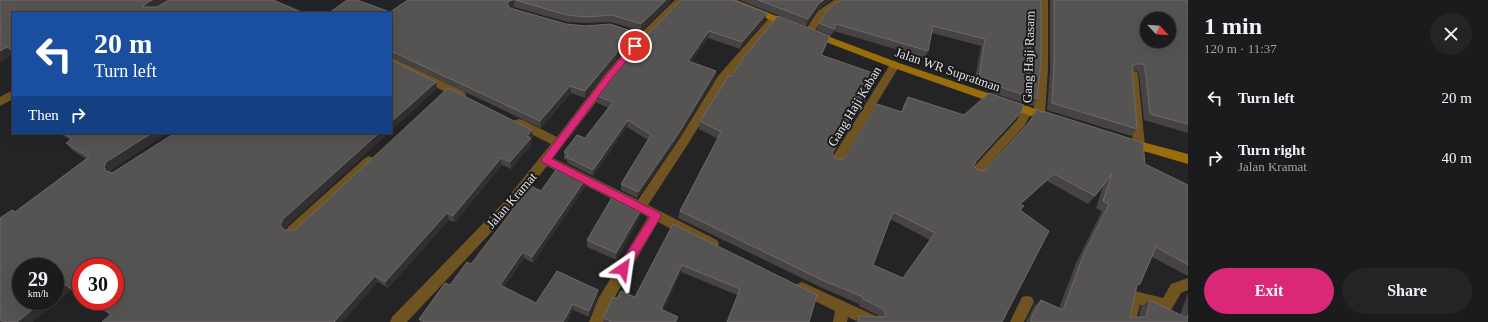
<!DOCTYPE html>
<meta charset="utf-8">
<style>
body{margin:0;font-family:Georgia,serif;background:#242325;color:#f1f3f6;height:100vh;display:flex;flex-direction:column;font-size:15px;white-space:nowrap}
*{box-sizing:border-box;margin:0}
p{font-size:13px;color:#a0a1a3}
.icon{flex:none;width:22px;height:22px;fill:none;stroke:currentColor;stroke-width:2;stroke-linecap:round;stroke-linejoin:round}
.map{position:relative;flex:1;overflow:hidden}
.side{display:flex;flex-direction:column;background:#1b1a1c;width:300px}
.side>*{flex:none}
.hud{position:absolute;left:12px;top:12px;width:380px;height:122px;border-radius:0px;box-shadow:0 4px 16px #0002,0 0 0 1px #39383b;background:#1a4fa0;color:#fff;overflow:hidden}
.needle{width:26px;rotate:116deg}
.fabs{position:absolute;left:1140px;top:12px;display:grid;gap:8px}
.fabs a{display:grid;place-items:center;width:36px;height:36px;border-radius:50%;background:#1b1a1c;box-shadow:0 4px 16px #0002,0 0 0 1px #39383b;font-size:20px}
.speed{position:absolute;left:12px;top:258px;display:flex;gap:8px;font-size:20px;font-weight:700;text-align:center}
.speed>*{display:grid;place-content:center;width:52px;height:52px;border-radius:50%;background:#1b1a1c;box-shadow:0 4px 16px #0002,0 0 0 1px #39383b;line-height:1}
.speed small{font-size:10px;font-weight:400}
.speed .limit{border:6px solid #d22;background:#fff;color:#111}
.pin{position:absolute;display:grid;place-items:center;width:34px;height:34px;color:#fff;margin:-17px;border:2px solid #fff;border-radius:50%;box-shadow:0 1px 4px #0007}
.me{position:absolute;width:44px;margin:-22px;rotate:32deg;stroke-linejoin:round;filter:drop-shadow(0 0 3px #0008)}
.turn{display:flex;align-items:center;gap:14px;height:84px;padding:0 16px;font-size:18px}
.turn .icon{width:52px;height:52px;stroke-width:2.5}
.turn b{display:block;font-size:28px;line-height:34px}
.then{display:flex;align-items:center;height:38px;padding:0 16px;background:#0003;gap:8px;font-size:15px}
.round{display:grid;place-items:center;flex:none;width:42px;height:42px;border-radius:21px;background:#242325}
.headline{display:flex;align-items:center;justify-content:space-between;height:68px;padding:0 16px}
h1{font-size:24px;font-weight:800;line-height:30px}
.button{display:flex;gap:8px;margin-top:auto;padding:8px 16px}
.button a{flex:1;height:46px;border-radius:24px;background:#db2777;color:#fff;font-size:16px;font-weight:800;line-height:46px;text-align:center}
.button a+a{background:#242325;color:#f1f3f6}
ul{padding:0;list-style:none}
li{display:flex;align-items:center;gap:12px;height:60px;padding:0 16px}
li div{flex:1}
li b{display:block;font-size:15px}
li em{font-style:normal}
main{display:flex;flex:1;min-height:0}
.map>svg:first-child{display:block}
</style>
<main>
<div class="map">
<svg width="1188" height="322" viewBox="0 0 1188 322">
<rect width="100%" height="100%" fill="#242325"/>
<g fill="none" stroke-linecap="round" stroke-linejoin="round">
<g fill="#6f5321" fill-rule="evenodd">
<path d="M675,0h10l-38,39 -33,40 -61,79 85,42 42,-62 38,-62 52,-59h6l2,2 -2,2 -50,61 -38,62 -40,61 69,35 2,4 -2,4 -5,2 -5,-2 -49,-26 -49,85 -6,15h-14l9,-23 50,-82 -101,-51 -35,44 -105,112h-17l2,-5 112,-115 47,-58 -36,-18 -2,-3 2,-3 4,-1 4,1 34,17 49,-64 33,-38z"/>
<path d="M834,0h11l-20,15 -12,19h-8l-1,-2 14,-21z"/>
<path d="M1038,0h10v69l-3,46 -2,3h-8l-2,-3 5,-46z"/>
<path d="M391,57l74,35 1,3 -1,3h-8l-66,-34z"/>
<path d="M895,61l4,2 1,2 -60,99 -4,2 -4,-2 -2,-3 2,-3 59,-95z"/>
<path d="M1133,71l4,1 1,3 7,71 -2,3 -4,1 -4,-1 -2,-3 -5,-71 1,-3z"/>
<path d="M13,90v9l-13,7v-9z"/>
<path d="M1027,106l4,1 2,3 -8,15 -45,50 -4,2 -4,-2 -2,-3 2,-3 45,-49 6,-13z"/>
<path d="M369,156l4,2 2,3 -2,3 -75,71 -5,1 -5,-1 -2,-4 2,-4 77,-69z"/>
<path d="M1188,278v12l-7,3 -10,17 -5,1 -26,-6 -4,17h-14l8,-30 5,-1 28,7 8,-14z"/>
<path d="M802,282l76,35 2,5h-22l-10,-5 -1,5h-14l2,-11 -38,-19 -2,-4 2,-4z"/>
<path d="M1027,296l5,1 2,5 -10,20h-14l12,-25z"/>
</g>
<g fill="#9a6d0b" fill-rule="evenodd">
<path d="M722,0h14l58,23 2,2 -2,2h-6l-64,-25z"/>
<path d="M814,31l85,32 154,52 2,3 -2,3h-8l-154,-54 -81,-31 -1,-2 1,-2z"/>
<path d="M1127,138l61,16v10l-65,-19 -2,-3 2,-3z"/>
</g>
</g>
<g fill="#464342" fill-rule="evenodd">
<path d="M0,0h168l-13,7 149,6h-291v41l-13,8z"/>
<path d="M408,0h262l-1,4 -28,27 -30,-9 -25,1 -19,-1 -53,-15 -3,1 55,16 67,15 -48,59 -14,-5 -30,35 -150,-71v-44l-1,-1z"/>
<path d="M739,0h92l-14,10 -11,16z"/>
<path d="M1041,0l-4,99 -4,7 -40,-13 2,-3 -21,-6 7,-38 -49,-13 -4,18 -3,7 -91,-27 -3,4 -14,-5 2,-7z"/>
<path d="M1050,0h138v133l-44,-13 -5,-45 -2,-4h-5l5,58 -6,7 -84,-26 3,-41z"/>
<path d="M765,20l-25,29 -32,-11 -17,24 25,9 -1,7 -36,59 -42,61 -16,-8v-6l27,-44 -21,-13 -34,49 -26,-13v-3l-3,-1v-7l21,-14 24,-30 -12,-5v-7l52,-63z"/>
<path d="M827,44l-5,11 51,27 -9,17 -2,8 -29,47 1,3 5,3 6,-3 56,-45 3,-8 4,-7 56,18 57,-3 -5,7 -41,45 -1,2 3,3 5,2 4,-2 42,-46 3,-6 6,-8 4,3 104,52 43,21v91l-36,-19 -15,29 -7,31h9l2,-10 9,-7 30,15 8,-22v29h-162l8,-16 7,-6 18,8 17,-45 26,-52 -6,-3 7,-22 -8,10 -7,8 -41,-23 -26,23 -1,6 -18,112h-147l4,-6 20,1v-1l-20,-10v-2l-41,-18 -140,-68 2,-7 38,-72 -19,-10 1,-8 32,-45zM890,219l40,21 -27,38 -30,-13z"/>
<path d="M59,133h108l-55,36 -2,3 177,54 -2,4h10l238,-93 -2,2 1,5 -21,25 -9,-4 -47,57 -6,-2 -61,68 -10,-6 -268,33 -21,-14h26l-34,-34v29l-10,-6 -39,32h-29l12,-110 71,-53 -14,-9 -6,-7 4,-3z"/>
<path d="M585,187l-52,76 -9,-5 -20,29 32,16 62,-7 -9,21 -16,-7 -6,12h-147l-1,-3 122,-128z"/>
<path d="M642,208l-1,7 -25,45 -29,-13v-7z"/>
<path d="M673,224l136,98 -72,-27 -56,-23 -18,38 15,7 -1,5h-74v-4l14,-20 18,-1z"/>
</g>
<g fill="#312f2f">
<path d="M152,0h16l-20,12 -5,-5 1,-2z"/>
<path d="M514,0v7l-4,1 -3,-4 2,-3z"/>
<path d="M666,0h4l-1,4 -28,27v-7z"/>
<path d="M824,0h7l-14,10 -11,16 2,-7 11,-16z"/>
<path d="M767,13l-2,7 -25,29 2,-7z"/>
<path d="M709,31l-1,7 -21,30 1,-7z"/>
<path d="M634,32l-1,7 -48,59v-7z"/>
<path d="M830,36l-3,8 -9,18 3,-7z"/>
<path d="M7,47l6,7 -13,8v-11z"/>
<path d="M716,71l-1,7 -36,59 -42,61 1,-6z"/>
<path d="M436,82l1,7 -46,42v-9z"/>
<path d="M570,86l1,7 -30,35 -1,-7z"/>
<path d="M865,100l-3,7 -33,53 3,-7z"/>
<path d="M1021,112l-5,7 -45,49 5,-7z"/>
<path d="M628,120l-1,7 -34,49v-6z"/>
<path d="M532,130l1,7 -2,2 1,5 -21,25 -1,-7 17,-26z"/>
<path d="M152,133h15l-55,36 -2,5 -4,-3 -2,-4 2,-5z"/>
<path d="M379,133h10l-102,93 -2,6 -5,-7 3,-6z"/>
<path d="M501,158l1,7 -47,57 -2,-6z"/>
<path d="M1054,174l-7,7 -33,30 6,-7z"/>
<path d="M585,180v7l-52,76 -1,-6z"/>
<path d="M642,208l-1,7 -25,45v-7z"/>
<path d="M447,213l2,7 -61,68 -3,-6z"/>
<path d="M523,252l1,6 -23,34 -1,-7z"/>
<path d="M682,265l-1,7 -21,43 1,-6z"/>
<path d="M375,276l3,6 -35,40h-9z"/>
<path d="M64,284l7,6 -39,32h-15l26,-21h12v-10z"/>
<path d="M598,290v6l-9,21v-6z"/>
<path d="M573,304v6l-6,12h-4z"/>
</g>
<g fill="#565453" stroke="#6c6969" fill-rule="evenodd">
<path d="M0,0h152l-8,5 -1,2h14l12,-7h104l31,13h-291v37l-6,-3 -7,4v-20l2,-1 -2,-1z"/>
<path d="M347,0h10l33,12 18,-12h105l-4,1 -2,3 3,4 56,16 20,2 24,-2 24,8 -49,59 -15,-5 -30,35 -149,-70v-38h-62z"/>
<path d="M515,0h151l-25,24 -29,-9 -26,2 -19,-2z"/>
<path d="M681,0h52l34,13 -25,29 -33,-11 -21,30 28,10 -36,60 -42,61 -17,-8 30,-49 -23,-15 -35,50 -27,-13 2,-3 -4,-2 13,-17 8,3 28,-36 -16,-6 52,-63z"/>
<path d="M758,0h66l-5,3 -11,16z"/>
<path d="M841,0h200v62l-4,37 -40,-13 3,-3 -21,-6 6,-38 -52,-13 -5,25 -92,-27 -2,5 -15,-6 9,-14z"/>
<path d="M1054,0h134v124l-38,-10 -5,-46 -2,-4h-9l-2,4 5,61 -85,-26 2,-41zM1147,19h22v22h-22z"/>
<path d="M778,16l52,20 -9,19 55,19 -12,25 1,1 -33,53 2,4 5,3 6,-3 32,-53 25,8 6,-15 56,18 25,-22 35,12 -3,7 -45,49 -2,5 3,3 5,2 4,-2 46,-50 5,-10 4,3h5l95,30 2,1 2,21 43,21v80l-32,-18 -16,37 -3,1 -7,32h16l4,-17 37,18 1,-4v8h-157l1,-6 9,-16 22,10 20,-54 26,-52 -6,-3 9,-27 -17,22 -41,-22 -34,30 4,2 -4,4 29,21 -47,91h-144l1,-6 26,1 1,-2 -3,-6 -20,-10v-2l-41,-17 -142,-69 41,-79 -21,-11 29,-46 3,1 12,-19zM893,212l42,21 -32,45 -30,-13z"/>
<path d="M391,60l45,22 -45,40z"/>
<path d="M448,88l84,42 -5,6 4,2 -21,24 -9,-4 -48,58 -6,-3 -62,69 -10,-6 -41,46h-232l9,-8 -20,-13h24v-34h-34v28l-17,-11 -9,7v-24h-34v34h22l-26,21h-14l-3,-2v-102l12,-8 3,2 74,-55 -23,-14 6,-4 -9,-6h89l-46,29 -2,5 2,4 6,2 63,-40h204l-96,86 -3,6 4,5h11z"/>
<path d="M558,167l27,13 -53,77 -9,-5 -23,33 36,18 21,-32 41,19 -9,21 -16,-7 -10,18h-138l-6,-3 26,-36 5,2 17,-23 4,2 60,-78 10,5z"/>
<path d="M614,194l28,14 -26,45 -29,-13z"/>
<path d="M673,224l144,71 -8,27h-82l13,-33 -58,-24 -21,44 17,8 -3,5h-63l-9,-4 10,-21 4,1 4,-7 14,6z"/>
</g>
<path fill="#db2777" stroke="#8e194d" d="M635,44l2,1v3l-25,30 -60,81 108,54 1,2 -1,3 -33,54 -4,1 -4,-1 -1,-3 1,-4 31,-48 -108,-55 -1,-2 66,-86 25,-29z"/>
<g text-anchor="middle" stroke-width="4" stroke-linejoin="round" paint-order="stroke">
<g font-size="13" fill="#e0dfe1" stroke="#1a191b">
<text transform="translate(1028 57) rotate(-88)" y="5">Gang Haji Rasam</text>
<text transform="translate(948 69) rotate(19)" y="5">Jalan WR Supratman</text>
<text transform="translate(854 106) rotate(-59)" y="5">Gang Haji Kaban</text>
<text transform="translate(511 200) rotate(-49)" y="5">Jalan Kramat</text>
</g>
</g>
</svg>
<div class="fabs">
<a><svg class="needle" viewBox="-14 -14 28 28"><path d="M0-13l5 13h-10z" fill="#e53935"/><path d="M0 13l5-13h-10z" fill="#a0a1a3"/></svg></a>
</div>
<div class="speed"><div>29<small>km/h</small></div><div class="limit">30</div></div>
<div class="pin" style="left:635px;top:46px;background:#d93025"><svg class="icon" aria-label="arrive" viewBox="0 0 24 24"><path d="M6 21V4h12l-3 4 3 4H6"/></svg></div>
<svg class="me" style="left:623px;top:269px" viewBox="-20 -20 40 40"><path d="M0-17L14 15 0 8-14 15z" fill="#db2777" stroke="#fff" stroke-width="4"/></svg>
<div class="hud">
<div class="turn"><svg class="icon" aria-label="left" viewBox="0 0 24 24"><path d="M17 20v-9H6M10 6l-5 5 5 5"/></svg><div><b>20 m</b>Turn left</div></div>
<div class="then">Then<svg class="icon" aria-label="right" viewBox="0 0 24 24"><path d="M7 20v-9h11M14 6l5 5-5 5"/></svg></div>
</div>
</div>
<section class="side">
<div class="headline"><div><h1>1 min</h1><p>120 m · 11:37</p></div><a class="round"><svg class="icon" aria-label="close" viewBox="0 0 24 24"><path d="M6 6l12 12M18 6L6 18"/></svg></a></div>
<ul>
<li><svg class="icon" aria-label="left" viewBox="0 0 24 24"><path d="M17 20v-9H6M10 6l-5 5 5 5"/></svg><div><b>Turn left</b></div><em>20 m</em></li>
<li><svg class="icon" aria-label="right" viewBox="0 0 24 24"><path d="M7 20v-9h11M14 6l5 5-5 5"/></svg><div><b>Turn right</b><p>Jalan Kramat</p></div><em>40 m</em></li>
</ul>
<div class="button"><a>Exit</a><a>Share</a></div>
</section>
</main>
